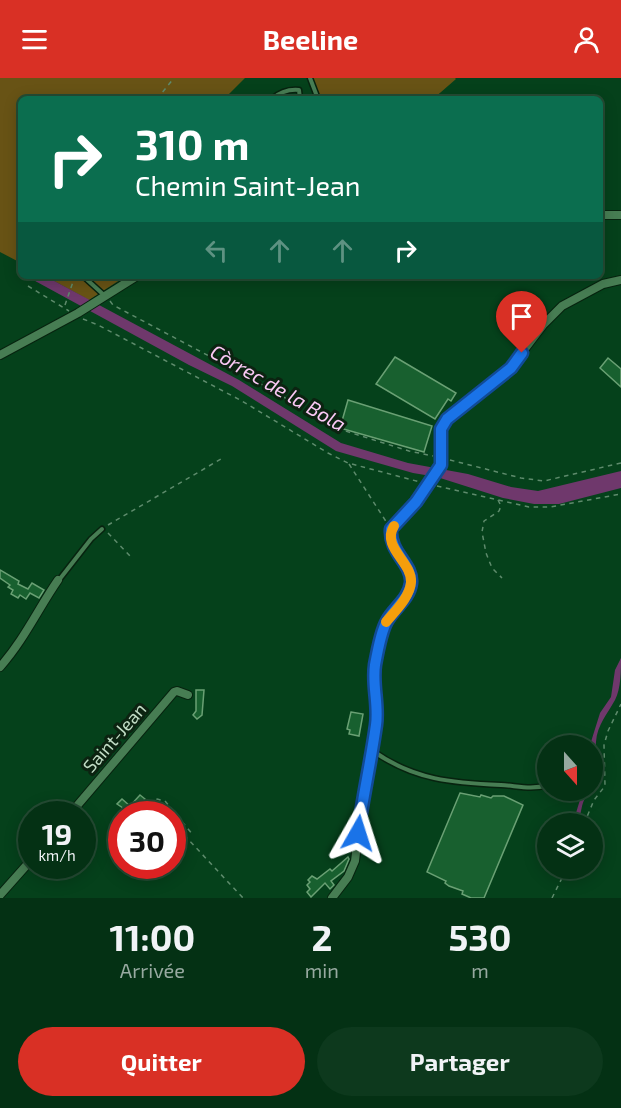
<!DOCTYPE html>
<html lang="fr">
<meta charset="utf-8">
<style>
body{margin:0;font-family:"Exo 2",sans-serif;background:#0d391d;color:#f1f3f6;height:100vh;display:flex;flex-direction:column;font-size:22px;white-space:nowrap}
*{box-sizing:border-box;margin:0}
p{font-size:20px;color:#97a9a0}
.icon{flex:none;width:33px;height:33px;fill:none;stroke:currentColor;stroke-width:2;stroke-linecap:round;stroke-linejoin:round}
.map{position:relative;height:820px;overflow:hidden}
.drawer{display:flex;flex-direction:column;background:#043114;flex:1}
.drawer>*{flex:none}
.hud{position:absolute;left:18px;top:18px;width:585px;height:183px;border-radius:9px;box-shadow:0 3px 15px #0003,0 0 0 2px #254c34;background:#0b6e4f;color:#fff;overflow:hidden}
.needle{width:39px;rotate:159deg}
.buttons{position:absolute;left:537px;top:657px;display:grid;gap:12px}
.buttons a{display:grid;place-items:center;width:66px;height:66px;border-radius:50%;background:#043114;box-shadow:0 3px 15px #0003,0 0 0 2px #254c34;font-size:30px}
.speed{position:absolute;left:18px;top:723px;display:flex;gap:12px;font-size:30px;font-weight:700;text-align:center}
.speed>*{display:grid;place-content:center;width:78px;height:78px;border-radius:50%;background:#043114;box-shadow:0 3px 15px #0003,0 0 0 2px #254c34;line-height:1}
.speed small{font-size:15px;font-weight:400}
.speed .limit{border:9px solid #d22;background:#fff;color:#111}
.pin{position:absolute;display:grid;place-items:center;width:51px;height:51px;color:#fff;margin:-62px -26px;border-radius:50% 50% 50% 0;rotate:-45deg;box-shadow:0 0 6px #0007}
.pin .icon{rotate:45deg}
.me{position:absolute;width:66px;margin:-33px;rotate:6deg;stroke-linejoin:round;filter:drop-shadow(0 0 4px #0008)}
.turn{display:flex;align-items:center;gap:21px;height:126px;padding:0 18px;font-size:27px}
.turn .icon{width:78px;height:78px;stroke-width:2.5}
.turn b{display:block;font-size:42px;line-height:51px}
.lanes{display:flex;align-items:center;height:57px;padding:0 18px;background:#0003;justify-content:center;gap:30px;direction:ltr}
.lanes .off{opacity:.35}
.eta{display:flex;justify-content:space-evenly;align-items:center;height:102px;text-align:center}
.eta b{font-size:36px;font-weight:700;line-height:42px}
.action{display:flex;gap:12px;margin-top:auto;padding:12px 18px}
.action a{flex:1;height:69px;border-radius:36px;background:#d93025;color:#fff;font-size:24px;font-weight:700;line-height:69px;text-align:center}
.action a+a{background:#0d391d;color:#f1f3f6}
header{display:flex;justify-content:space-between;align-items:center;height:78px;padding:0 18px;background:#d93025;color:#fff;font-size:27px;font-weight:700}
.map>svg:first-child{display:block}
</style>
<header><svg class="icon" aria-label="menu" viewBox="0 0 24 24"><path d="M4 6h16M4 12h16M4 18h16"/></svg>Beeline<svg class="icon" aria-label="person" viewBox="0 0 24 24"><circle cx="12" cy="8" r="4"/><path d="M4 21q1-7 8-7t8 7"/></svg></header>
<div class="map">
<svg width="621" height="820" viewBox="0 0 621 820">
<rect width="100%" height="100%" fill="#05411b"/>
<g fill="#685315">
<path d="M0,0h245l-17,17 -18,4h-189v164l-21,-11z"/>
<path d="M307,0h148l1,1 -23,20h-35l-13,-4h-19l-16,4h-35z"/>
<path d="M45,198h81l-37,24z"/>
</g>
<g fill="#6f386c">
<path d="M26,198h19l194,104 102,63 67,20 60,11 43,13 27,4 83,-20v17l-62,16h-25l-31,-6 -66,-21 -24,-4 -77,-22 -104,-65 -43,-21z"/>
<path d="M621,580c0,12 0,31 -6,42 -7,13 -18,25 -19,42 -1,12 10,24 6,37 -3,7 -11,12 -16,18 -5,6 -5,19 -8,26h-5l9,-30 3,-2 7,-1 4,-22 -4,-22 -2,-1 10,-32 11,-16 4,-27z"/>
</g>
<g fill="#18602f" stroke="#6aa074" stroke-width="1.5">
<path d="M395,279l61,36 -5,8 -3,-2 -13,20 -59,-35z"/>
<path d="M608,280l13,11v18l-21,-19z"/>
<path d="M348,322l84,26 -8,26 -84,-24z"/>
<path d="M0,492l19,11 -1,3 10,5 4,-6 12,7 -5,8 -9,-5 -4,6 -6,-4 -2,3 -7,-4 2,-4 -5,-3 2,-2 -10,-7z"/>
<path d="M196,612h8l-2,25 -5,4 -4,-4 3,-4z"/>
<path d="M351,634l12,2 -4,22 -10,-2 1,-4 -3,-1z"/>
<path d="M460,715l20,4 1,-2 10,3 2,-2h11l19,9 -39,93h-13l-9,-4 1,-3 -14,-5 -4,-3 1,-2 -19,-9z"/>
<path d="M140,717l5,4 -13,15 -15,-10 5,-5 8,7z"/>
<path d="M348,779l1,2 -5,12 -13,10 3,4 -4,4 -5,-6 -14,14 -4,-5 3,-3 -3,-4 3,-3 -2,-2 4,-4 5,3 13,-10 2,2z"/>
</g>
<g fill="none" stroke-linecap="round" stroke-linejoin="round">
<g stroke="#07230f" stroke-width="7">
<g id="service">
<path d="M310,0l8,21"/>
<path d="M272,21c8,-7 16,-10 27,-9l1,9"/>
<path d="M83,198l22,20"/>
<path d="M59,502l32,-41 11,-10"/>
<path d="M373,673c41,29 80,32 128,34 17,1 30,5 47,0"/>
</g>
</g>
<g stroke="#07230f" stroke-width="10">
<g id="minor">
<path d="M600,137h21"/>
<path d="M0,277l78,-42 59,-37"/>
<path d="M0,589c24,-27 38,-58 58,-87"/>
<path d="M70,736l104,-122 3,-1 11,4"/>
<path d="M0,817l32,-36"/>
<path d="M332,820l16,-21 7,-16 8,-66 14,-73 -3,-54 12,-46 15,-18 9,-15 1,-9 -2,-9 -17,-26 -1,-16 25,-27 25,-37v-36l6,-10 64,-52 32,-42 19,-19 41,-22 18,-4"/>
</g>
</g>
<g stroke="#5e8b6c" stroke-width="1.5" stroke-dasharray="4.5 4.5" stroke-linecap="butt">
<path d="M157,21l17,-21"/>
<path d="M28,208l41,25"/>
<path d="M110,223l3,4 143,76 83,48 70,22 24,5"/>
<path d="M65,227l10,-29"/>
<path d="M83,241l15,6 144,76 86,52 20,10 72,19"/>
<path d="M450,382l71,18 23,3 77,-18"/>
<path d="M349,386l38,59"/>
<path d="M437,408l92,21h21l71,-13"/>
<path d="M498,422l3,6 -2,5 -15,10 -2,11 4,21 6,15 10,10"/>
<path d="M108,447l113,-66"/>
<path d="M108,455l23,24"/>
<path d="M166,736l-9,-9v-6l8,2 28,34"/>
<path d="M172,744l71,76"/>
<path d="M584,746l10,-24 11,-14 -1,-41 4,-14 13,-27"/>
<path d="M82,768l3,2"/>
<path d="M552,820l15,-30"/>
</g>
<use href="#service" stroke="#477d53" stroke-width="4"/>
<use href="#minor" stroke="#477d53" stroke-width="8"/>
</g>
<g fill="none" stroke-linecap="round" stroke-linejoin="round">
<g stroke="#114b97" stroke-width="15">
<path id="route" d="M358,755c5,-37 13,-72 18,-108 3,-20 -4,-40 -1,-60 2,-11 6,-34 12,-44 7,-13 22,-22 24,-38 2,-19 -22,-30 -20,-54l25,-27 25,-37v-36l6,-10 64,-51 11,-15"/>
</g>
<use href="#route" stroke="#1a73e8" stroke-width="10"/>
<path stroke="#f59e0b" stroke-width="10" d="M386,544c9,-11 24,-25 25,-40 1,-20 -30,-35 -17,-56"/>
</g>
<g text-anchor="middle" stroke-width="6" stroke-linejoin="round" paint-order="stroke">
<g font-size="18" fill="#c1dcc5" stroke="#0c2311">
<text transform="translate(115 660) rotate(-49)" y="6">Saint-Jean</text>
</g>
<g font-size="20" font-style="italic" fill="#fbc9f5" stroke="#0c2311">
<text transform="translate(278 310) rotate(30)" y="7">Còrrec de la Bola</text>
</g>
</g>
</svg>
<div class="buttons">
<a><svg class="needle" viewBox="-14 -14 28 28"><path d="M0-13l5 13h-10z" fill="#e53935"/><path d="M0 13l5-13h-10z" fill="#97a9a0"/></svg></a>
<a><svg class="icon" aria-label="layers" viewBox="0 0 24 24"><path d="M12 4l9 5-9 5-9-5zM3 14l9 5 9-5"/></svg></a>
</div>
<div class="speed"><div>19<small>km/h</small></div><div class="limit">30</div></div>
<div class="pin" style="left:522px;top:275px;background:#d93025"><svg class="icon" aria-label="arrive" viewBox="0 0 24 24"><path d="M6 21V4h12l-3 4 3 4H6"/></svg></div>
<svg class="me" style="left:358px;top:755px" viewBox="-20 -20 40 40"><path d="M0-17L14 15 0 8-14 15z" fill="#1a73e8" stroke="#fff" stroke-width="4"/></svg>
<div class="hud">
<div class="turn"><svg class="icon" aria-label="right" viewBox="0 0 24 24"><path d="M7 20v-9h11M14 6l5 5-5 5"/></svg><div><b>310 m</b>Chemin Saint-Jean</div></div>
<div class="lanes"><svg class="icon off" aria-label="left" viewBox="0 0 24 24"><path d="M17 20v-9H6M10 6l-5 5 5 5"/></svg><svg class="icon off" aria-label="ahead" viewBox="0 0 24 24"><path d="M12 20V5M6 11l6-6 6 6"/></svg><svg class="icon off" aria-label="ahead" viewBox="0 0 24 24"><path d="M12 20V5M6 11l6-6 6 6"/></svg><svg class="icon" aria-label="right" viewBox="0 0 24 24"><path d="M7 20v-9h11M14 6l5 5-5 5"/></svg></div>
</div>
</div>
<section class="drawer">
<div class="eta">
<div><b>11:00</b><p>Arrivée</p></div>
<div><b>2</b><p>min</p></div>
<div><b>530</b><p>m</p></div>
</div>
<div class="action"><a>Quitter</a><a>Partager</a></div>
</section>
